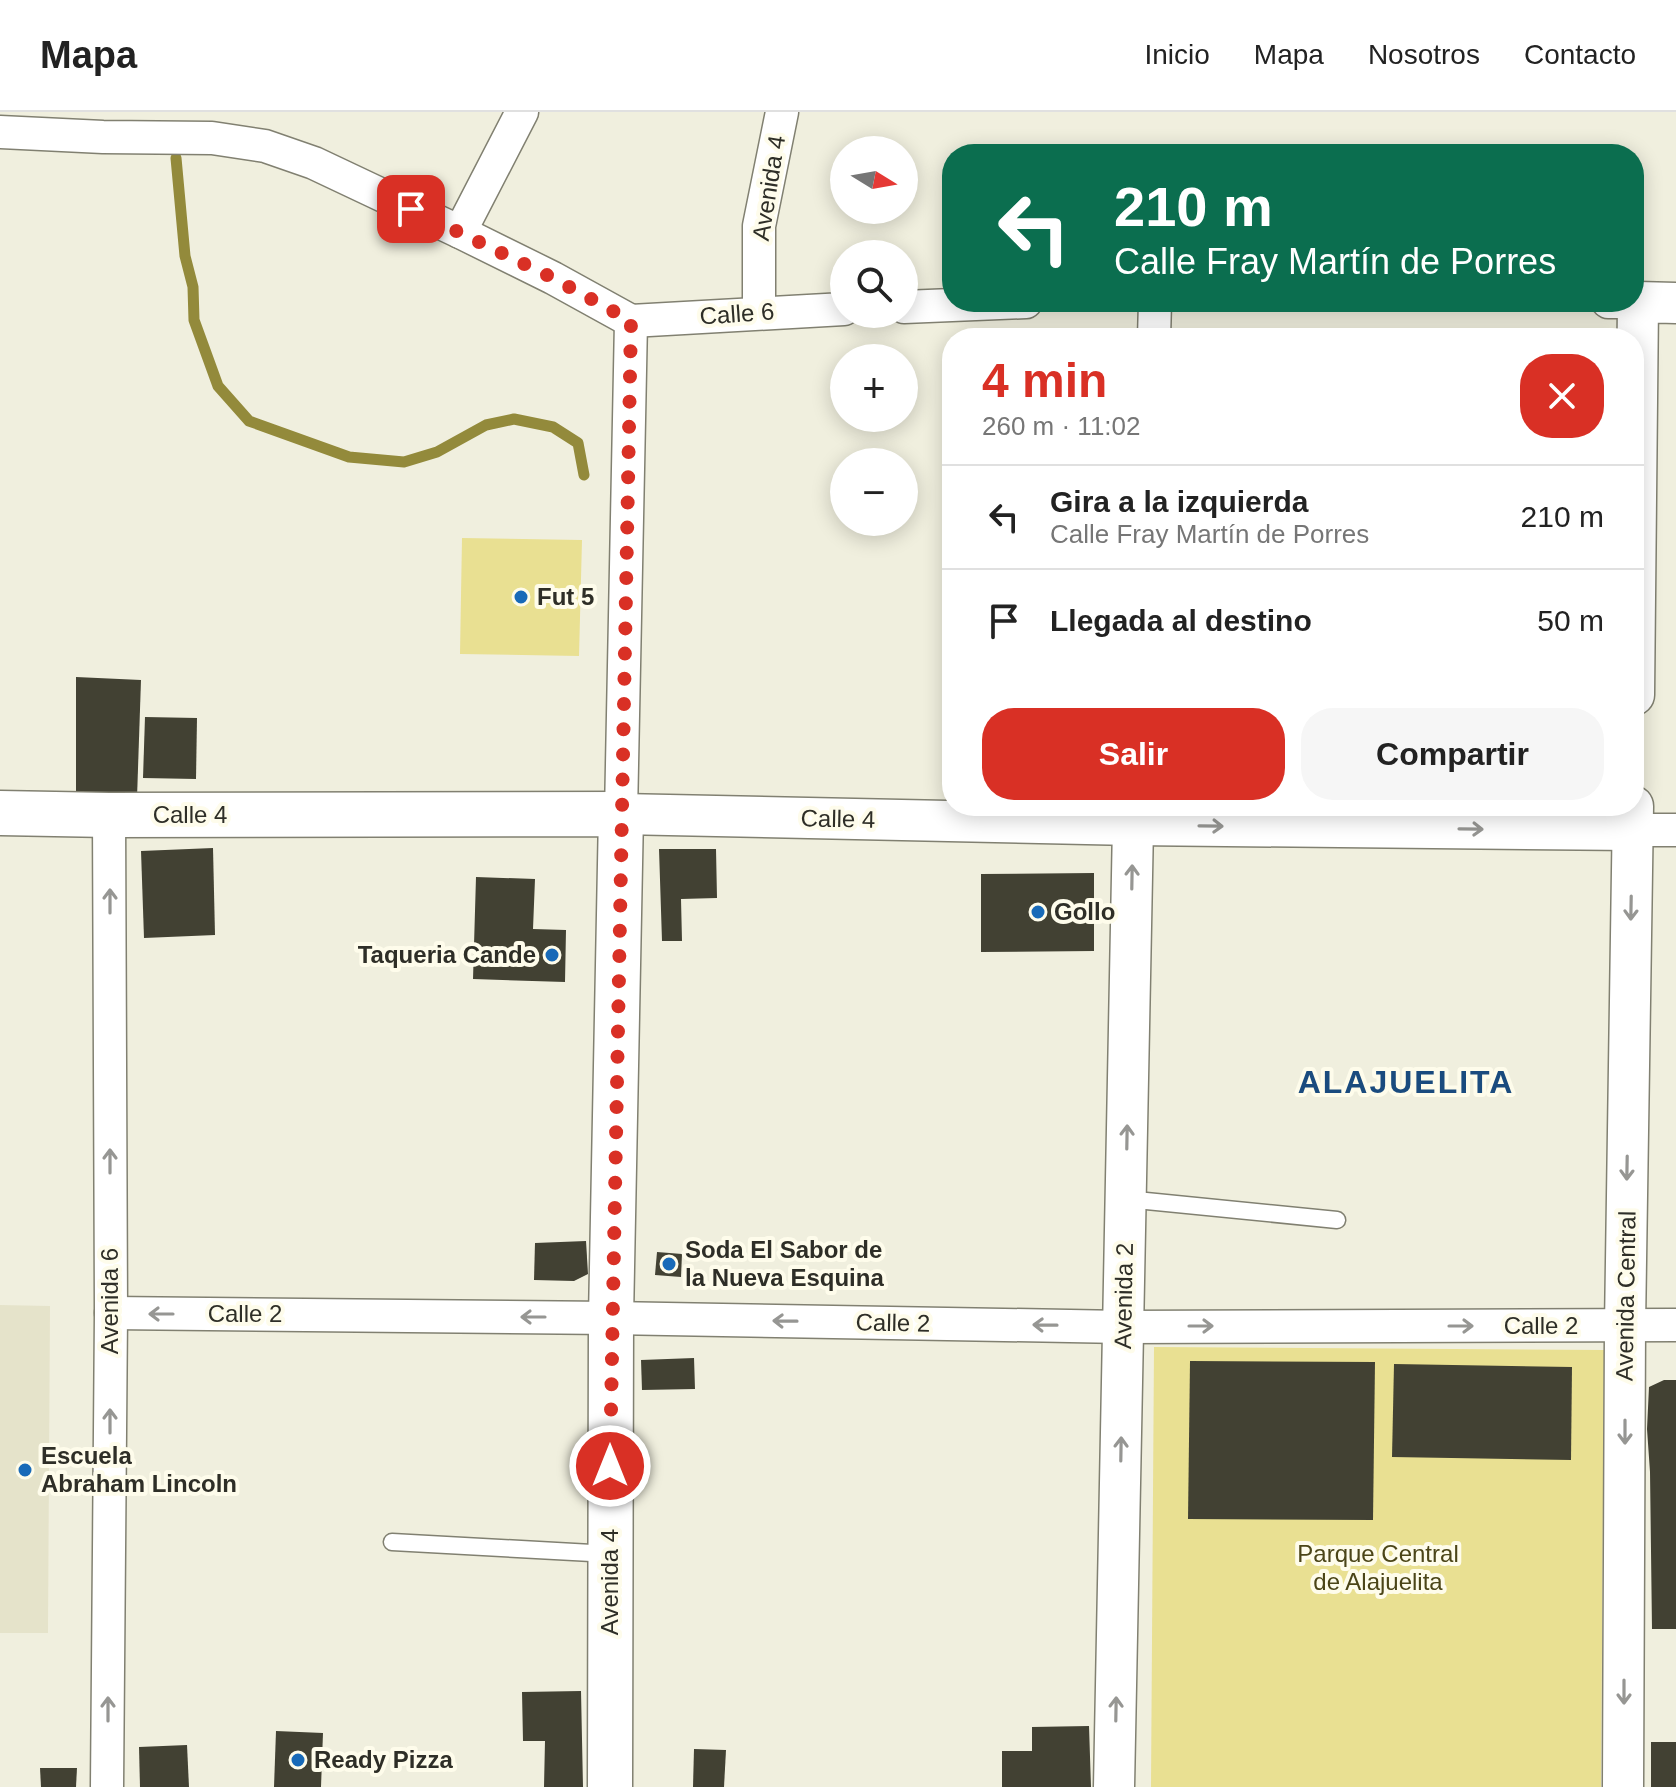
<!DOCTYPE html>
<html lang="es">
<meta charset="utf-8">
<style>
body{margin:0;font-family:Arial,sans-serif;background:#f6f6f6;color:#222;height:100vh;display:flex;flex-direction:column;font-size:30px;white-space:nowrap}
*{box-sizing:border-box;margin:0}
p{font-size:26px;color:#767676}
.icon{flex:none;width:44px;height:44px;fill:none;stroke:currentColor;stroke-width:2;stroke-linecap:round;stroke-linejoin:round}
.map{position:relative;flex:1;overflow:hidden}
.drawer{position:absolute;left:942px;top:216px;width:702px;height:488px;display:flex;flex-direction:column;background:#fff;border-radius:32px;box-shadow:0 4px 20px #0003}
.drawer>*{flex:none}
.top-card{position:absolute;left:942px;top:32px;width:702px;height:168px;border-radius:32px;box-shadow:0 4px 20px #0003;background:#0b6e4f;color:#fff;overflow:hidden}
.needle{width:52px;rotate:101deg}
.fabs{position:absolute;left:830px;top:24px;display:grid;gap:16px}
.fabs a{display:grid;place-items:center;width:88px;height:88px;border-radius:50%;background:#fff;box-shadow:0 4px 20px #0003;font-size:40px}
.pin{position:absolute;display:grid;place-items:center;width:68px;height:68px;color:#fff;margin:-34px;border-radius:16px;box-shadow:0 4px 12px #0006}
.me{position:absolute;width:88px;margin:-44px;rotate:0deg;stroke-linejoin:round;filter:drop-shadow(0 0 6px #0008)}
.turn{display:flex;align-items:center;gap:28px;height:168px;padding:0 40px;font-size:36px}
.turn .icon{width:104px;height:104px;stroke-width:2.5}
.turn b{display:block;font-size:56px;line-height:68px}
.round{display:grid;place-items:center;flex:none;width:84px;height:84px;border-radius:32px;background:#f6f6f6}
.overview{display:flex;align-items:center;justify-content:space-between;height:136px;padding:0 40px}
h1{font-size:48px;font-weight:800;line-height:60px;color:#d93025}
.cta{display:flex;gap:16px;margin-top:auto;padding:16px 40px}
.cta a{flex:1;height:92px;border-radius:32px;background:#d93025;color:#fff;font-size:32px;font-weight:800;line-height:92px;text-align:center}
.cta a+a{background:#f6f6f6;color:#222}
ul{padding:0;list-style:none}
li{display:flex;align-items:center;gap:24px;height:104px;padding:0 40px;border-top:2px solid #e0e0e0}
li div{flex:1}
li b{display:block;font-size:30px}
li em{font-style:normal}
header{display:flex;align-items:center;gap:48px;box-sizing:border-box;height:112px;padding:0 40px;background:#fff;border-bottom:2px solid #e0e0e0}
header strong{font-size:38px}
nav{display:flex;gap:44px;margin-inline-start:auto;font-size:28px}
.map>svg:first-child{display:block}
</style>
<header>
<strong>Mapa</strong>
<nav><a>Inicio</a><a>Mapa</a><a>Nosotros</a><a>Contacto</a></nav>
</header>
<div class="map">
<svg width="1676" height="1675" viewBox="0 0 1676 1675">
<rect width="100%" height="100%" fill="#f0efde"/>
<path fill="#e5e3ca" d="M0,1193l50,1 -2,327h-48z"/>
<g fill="#e9e092">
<path d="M462,426l120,2 -3,116 -119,-2z"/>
<path d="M1154,1235l450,3 -3,437h-450z"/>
</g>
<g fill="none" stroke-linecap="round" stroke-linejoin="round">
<path stroke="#938a3b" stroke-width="11" d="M176,46l9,98 8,31 1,33 24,66 31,35 100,36 55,5 33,-10 49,-27 28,-6 39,8 25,16 6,32"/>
</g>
<g fill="#424133">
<path d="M76,565l65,3 -4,118 -61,1z"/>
<path d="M145,605l52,1 -1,61 -53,-1z"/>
<path d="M213,736l2,87 -71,3 -3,-87z"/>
<path d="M659,737h57l1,49 -36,1 1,42h-20z"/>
<path d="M1094,761v78l-113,1v-78z"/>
<path d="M476,765l59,2 -2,50 33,1 -1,52 -92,-3z"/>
<path d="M586,1129l2,33 -14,7 -40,-1 1,-37z"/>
<path d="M657,1140l25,2 -1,23 -26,-2z"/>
<path d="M694,1246l1,31 -53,1 -1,-30z"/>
<path d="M1190,1249l185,1 -2,158 -185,-1z"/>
<path d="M1394,1252l178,3 -1,93 -179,-3z"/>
<path d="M1664,1268h12v249h-24l-2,-157 -3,-43 2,-42z"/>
<path d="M581,1579l2,96h-39l1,-46h-22l-1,-49z"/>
<path d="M1089,1614l2,61h-89v-36h30v-24z"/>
<path d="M276,1619l47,2 -2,54h-47z"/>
<rect x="1651" y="1630" width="25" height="45"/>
<path d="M187,1633l2,42h-49l-1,-40z"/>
<path d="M694,1637l32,1 -2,37h-31z"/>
<path d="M40,1656h37l-1,19h-35z"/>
</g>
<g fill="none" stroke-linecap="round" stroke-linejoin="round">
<g stroke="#818071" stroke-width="19">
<g id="service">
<path d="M1126,1087l211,21"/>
<path d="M392,1430l218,12"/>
</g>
</g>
<g stroke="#818071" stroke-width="35">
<g id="minor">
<path d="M0,20l103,5 109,1 53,8 49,17 146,69 93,46 78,43"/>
<path d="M460,120l62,-120"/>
<path d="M1608,190h30"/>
<path d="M904,195l122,-5"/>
<path d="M759,200v-86l23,-114"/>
<path d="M631,209l213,-12"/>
<path d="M1154,226l1,-36"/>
<path d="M621,702l10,-493"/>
<path d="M1633,718h43"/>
<path d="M111,1201l500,5 512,9 553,-2"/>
<path d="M107,1675l4,-474 -2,-498"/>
</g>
</g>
<g stroke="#818071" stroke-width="43">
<g id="tertiary">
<path d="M1634,583l4,-393 38,1"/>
<path d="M621,702l512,11 500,5"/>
<path d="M1114,1675l19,-962"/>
<path d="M1623,1675l2,-461 8,-520"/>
</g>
</g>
<g stroke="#818071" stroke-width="47">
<path id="secondary" d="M0,701l109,2 512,-1 -10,504 -1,469"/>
</g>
<use href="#service" stroke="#fff" stroke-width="16"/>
<use href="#minor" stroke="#fff" stroke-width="32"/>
<use href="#tertiary" stroke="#fff" stroke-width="40"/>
<use href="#secondary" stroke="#fff" stroke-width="44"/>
</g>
<defs><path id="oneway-shaft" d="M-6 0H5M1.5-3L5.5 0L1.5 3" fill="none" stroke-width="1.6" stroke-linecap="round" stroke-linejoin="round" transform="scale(2)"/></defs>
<g stroke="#969693">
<use href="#oneway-shaft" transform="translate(1211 714) rotate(1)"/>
<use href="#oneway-shaft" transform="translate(1471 717) rotate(1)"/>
<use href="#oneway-shaft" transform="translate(1132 765) rotate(-89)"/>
<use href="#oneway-shaft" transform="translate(110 789) rotate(-90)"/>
<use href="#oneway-shaft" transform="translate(1631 796) rotate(91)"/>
<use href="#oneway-shaft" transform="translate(1127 1025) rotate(-89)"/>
<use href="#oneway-shaft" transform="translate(110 1049) rotate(-90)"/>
<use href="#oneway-shaft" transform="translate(1627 1056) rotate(91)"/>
<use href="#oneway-shaft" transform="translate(161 1202) rotate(-180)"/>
<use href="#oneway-shaft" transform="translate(533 1205) rotate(-180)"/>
<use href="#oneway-shaft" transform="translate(785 1209) rotate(-179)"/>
<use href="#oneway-shaft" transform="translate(1045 1213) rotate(-179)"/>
<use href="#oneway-shaft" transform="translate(1201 1214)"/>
<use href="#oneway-shaft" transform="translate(1461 1214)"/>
<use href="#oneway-shaft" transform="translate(110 1309) rotate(-90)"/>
<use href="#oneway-shaft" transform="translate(1625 1320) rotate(90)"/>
<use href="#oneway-shaft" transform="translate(1121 1337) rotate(-89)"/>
<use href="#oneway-shaft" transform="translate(1624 1580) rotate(90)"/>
<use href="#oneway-shaft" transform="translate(108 1597) rotate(-90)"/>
<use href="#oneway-shaft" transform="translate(1116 1597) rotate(-89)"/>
</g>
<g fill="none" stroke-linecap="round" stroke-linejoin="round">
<path stroke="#d93025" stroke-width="14" stroke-dasharray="0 25.2" d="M411,97l142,69 78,43 -21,1145"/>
</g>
<g fill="#186ab8" stroke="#fefceb" stroke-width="3">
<circle cx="521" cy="485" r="8"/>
<circle cx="1038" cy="800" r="8"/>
<circle cx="552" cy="843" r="8"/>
<circle cx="669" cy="1152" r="8"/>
<circle cx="25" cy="1358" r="8"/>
<circle cx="298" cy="1648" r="8"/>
</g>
<g text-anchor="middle" stroke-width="8" stroke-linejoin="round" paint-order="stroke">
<g font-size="24" fill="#2e2e27" stroke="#fefceb">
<text transform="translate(769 76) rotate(-81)" y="8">Avenida 4</text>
<text transform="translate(737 202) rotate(-4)" y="8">Calle 6</text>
<text x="190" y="711">Calle 4</text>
<text transform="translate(838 707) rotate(1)" y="8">Calle 4</text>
<text transform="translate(1124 1184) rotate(-89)" y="8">Avenida 2</text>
<text transform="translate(1626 1184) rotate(-89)" y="8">Avenida Central</text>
<text transform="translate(110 1189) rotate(-90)" y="8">Avenida 6</text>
<text x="245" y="1210">Calle 2</text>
<text transform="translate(893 1211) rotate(1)" y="8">Calle 2</text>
<text x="1541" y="1222">Calle 2</text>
<text transform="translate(610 1470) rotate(-90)" y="8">Avenida 4</text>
</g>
<g font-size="24" font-weight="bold" fill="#2e2e27" stroke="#fefceb" text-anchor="start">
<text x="537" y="493">Fut 5</text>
<text x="1054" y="808">Gollo</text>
<text x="536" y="851" text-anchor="end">Taqueria Cande</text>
<text x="685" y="1146">Soda El Sabor de<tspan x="685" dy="28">la Nueva Esquina</tspan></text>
<text x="41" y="1352">Escuela<tspan x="41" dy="28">Abraham Lincoln</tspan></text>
<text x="314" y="1656">Ready Pizza</text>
</g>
<g font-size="24" fill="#4b4518" stroke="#fefceb">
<text x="1378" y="1450">Parque Central<tspan x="1378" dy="28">de Alajuelita</tspan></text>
</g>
<g font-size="32" font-weight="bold" letter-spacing="2" fill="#1a4b7e" stroke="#fefceb">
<text x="1406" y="981">ALAJUELITA</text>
</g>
</g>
</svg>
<div class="fabs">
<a><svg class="needle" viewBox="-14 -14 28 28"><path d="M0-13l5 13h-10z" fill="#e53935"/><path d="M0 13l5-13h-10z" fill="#767676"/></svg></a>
<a><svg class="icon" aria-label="search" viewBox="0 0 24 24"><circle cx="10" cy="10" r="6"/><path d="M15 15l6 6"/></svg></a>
<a>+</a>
<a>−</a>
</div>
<div class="pin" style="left:411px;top:97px;background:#d93025"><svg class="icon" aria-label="arrive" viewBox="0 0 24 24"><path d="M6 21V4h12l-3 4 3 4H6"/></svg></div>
<svg class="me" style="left:610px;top:1354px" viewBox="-20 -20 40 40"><circle r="17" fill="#d93025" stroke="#fff" stroke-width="3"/><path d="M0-11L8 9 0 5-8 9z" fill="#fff"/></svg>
<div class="top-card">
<div class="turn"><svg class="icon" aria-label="left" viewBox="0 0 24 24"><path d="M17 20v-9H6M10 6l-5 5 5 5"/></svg><div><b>210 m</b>Calle Fray Martín de Porres</div></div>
</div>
<section class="drawer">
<div class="overview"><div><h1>4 min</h1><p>260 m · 11:02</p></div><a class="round" style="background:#d93025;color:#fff"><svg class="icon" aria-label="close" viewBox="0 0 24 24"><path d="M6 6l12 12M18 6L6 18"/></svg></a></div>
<ul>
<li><svg class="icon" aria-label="left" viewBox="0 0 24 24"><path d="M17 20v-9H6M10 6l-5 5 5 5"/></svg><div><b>Gira a la izquierda</b><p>Calle Fray Martín de Porres</p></div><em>210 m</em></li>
<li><svg class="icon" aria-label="arrive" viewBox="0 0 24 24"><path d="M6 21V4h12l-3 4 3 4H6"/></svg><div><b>Llegada al destino</b></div><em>50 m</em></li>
</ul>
<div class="cta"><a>Salir</a><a>Compartir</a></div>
</section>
</div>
